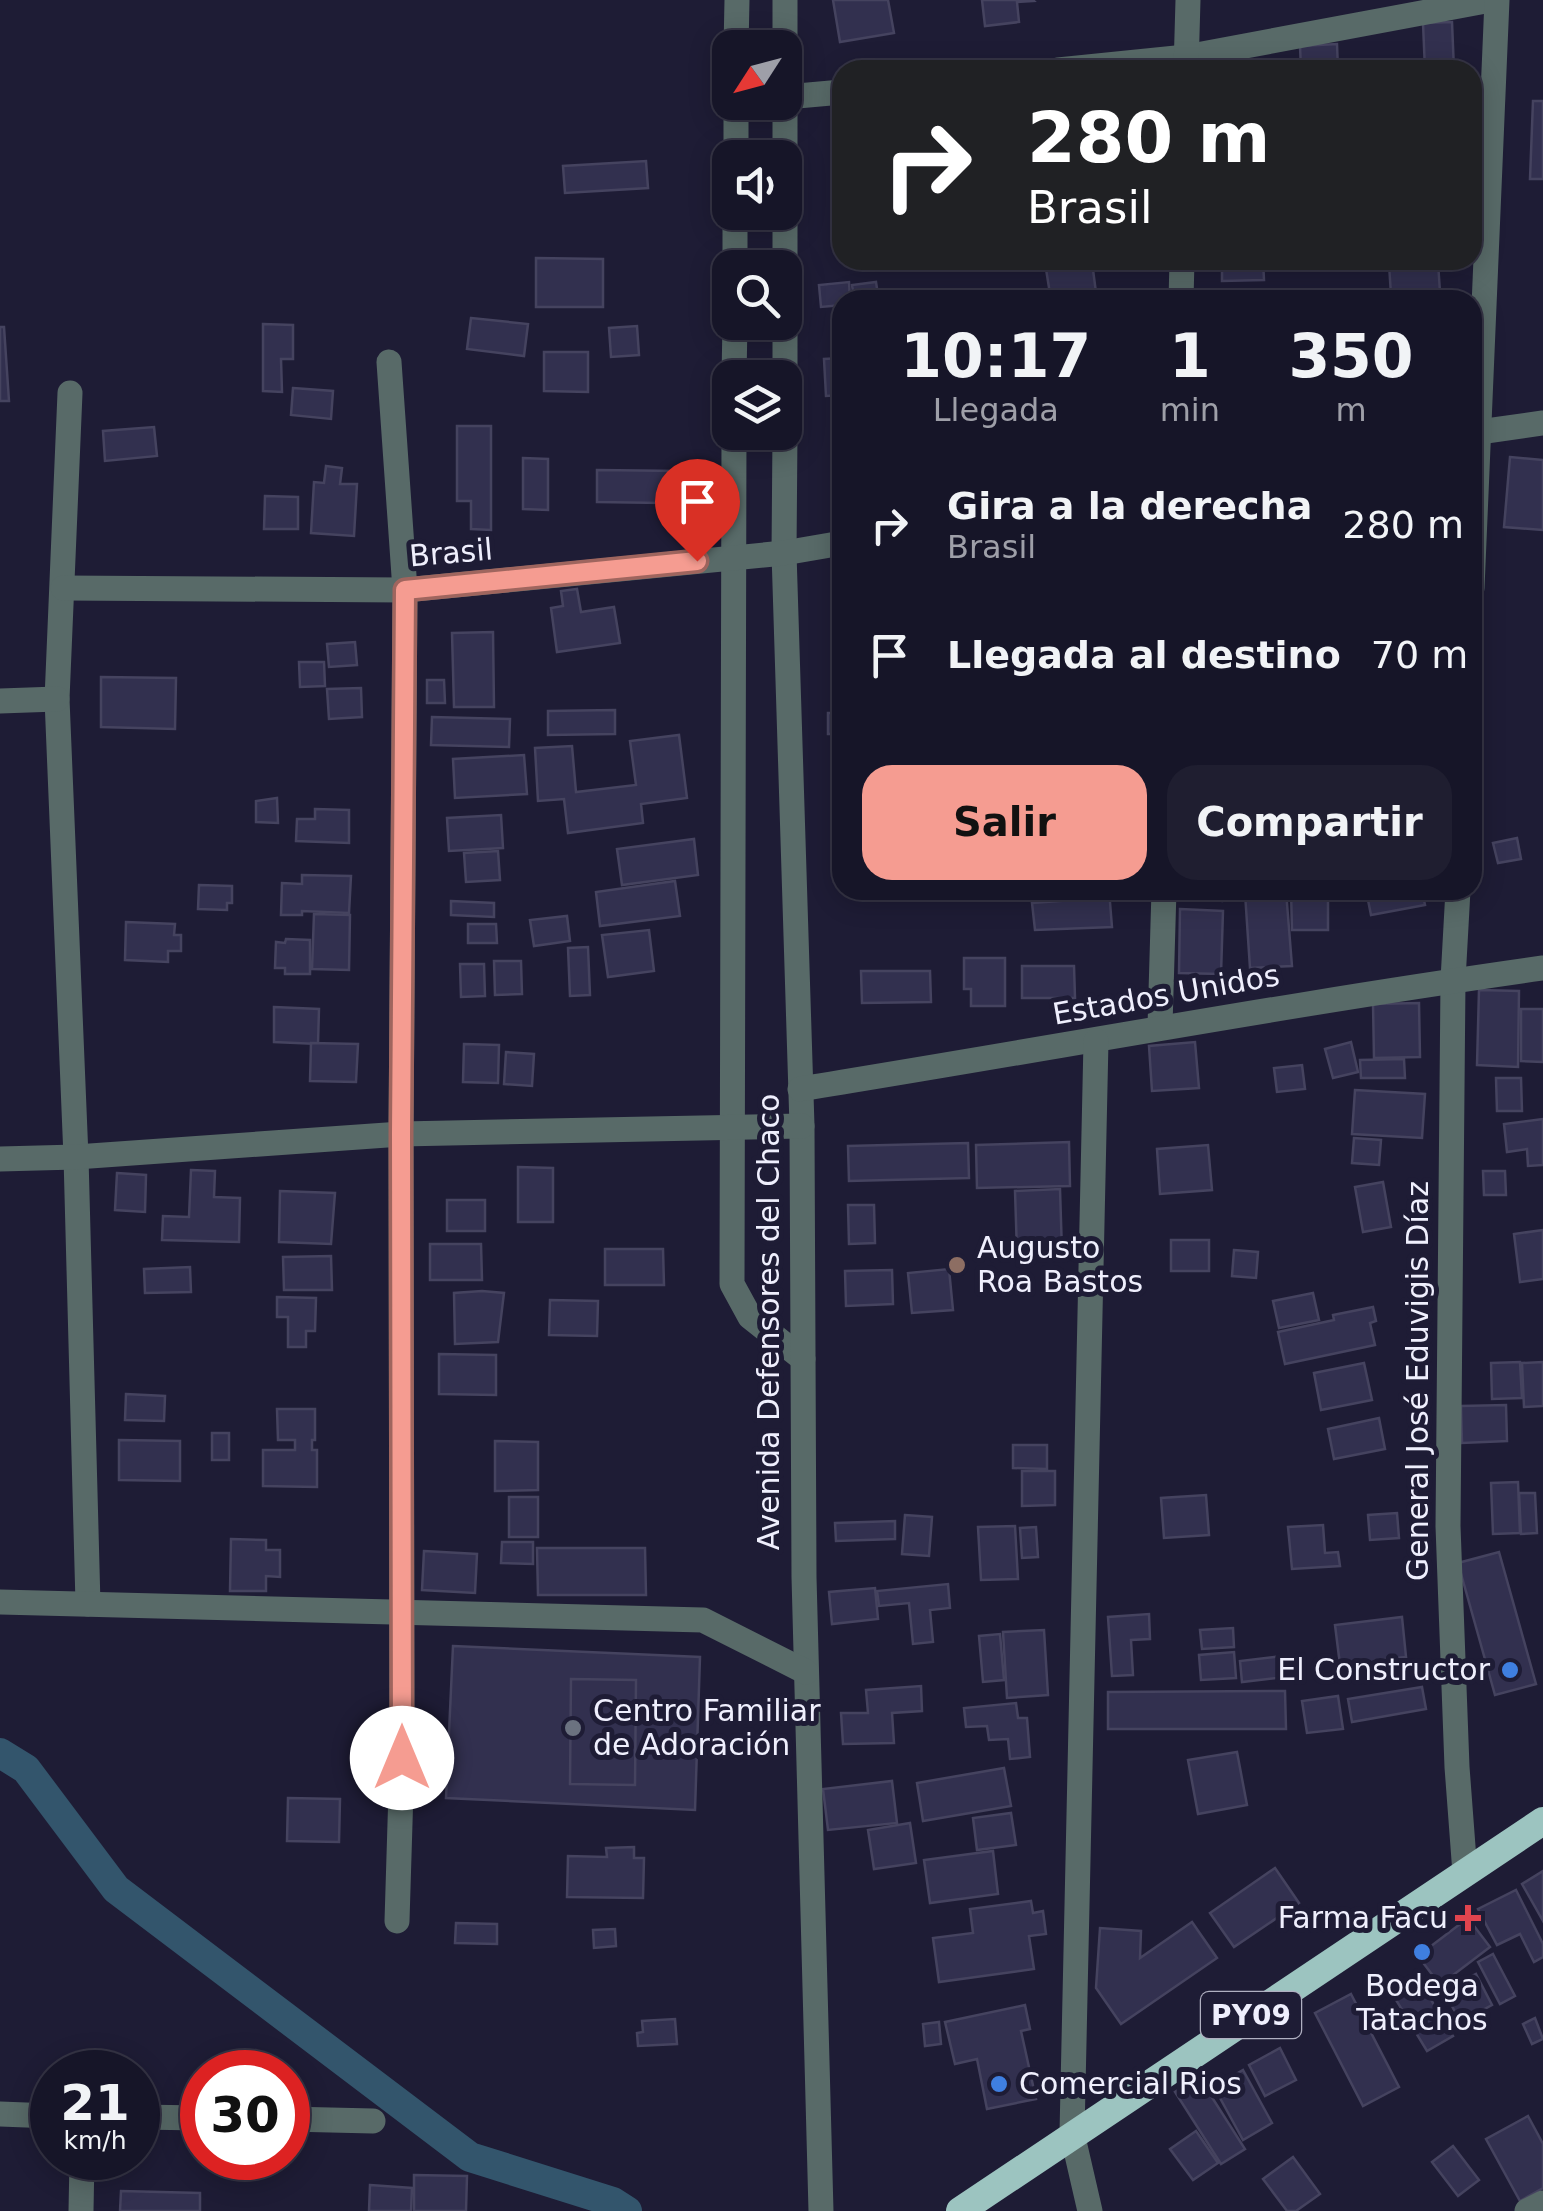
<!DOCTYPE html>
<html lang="es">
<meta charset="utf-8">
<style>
body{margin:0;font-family:"DejaVu Sans",sans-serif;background:#1f1e30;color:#f1f3f6;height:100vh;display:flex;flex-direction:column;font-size:38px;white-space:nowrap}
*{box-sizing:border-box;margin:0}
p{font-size:32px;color:#9e9fa8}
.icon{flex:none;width:55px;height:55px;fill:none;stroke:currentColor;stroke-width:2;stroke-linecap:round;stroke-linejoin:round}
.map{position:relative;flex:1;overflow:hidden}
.drawer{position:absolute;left:832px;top:290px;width:650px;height:610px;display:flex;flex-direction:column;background:#161528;border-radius:30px;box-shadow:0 5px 25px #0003,0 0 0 2px #353445}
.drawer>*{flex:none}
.hud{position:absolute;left:832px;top:60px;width:650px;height:210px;border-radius:30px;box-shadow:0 5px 25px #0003,0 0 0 2px #353445;background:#202124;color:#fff;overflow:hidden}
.needle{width:65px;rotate:234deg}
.buttons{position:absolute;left:712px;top:30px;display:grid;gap:20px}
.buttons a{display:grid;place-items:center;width:90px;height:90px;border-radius:20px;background:#161528;box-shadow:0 5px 25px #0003,0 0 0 2px #353445;font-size:50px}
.speed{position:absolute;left:30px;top:2050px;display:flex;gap:20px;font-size:50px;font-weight:700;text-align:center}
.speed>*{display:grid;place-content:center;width:130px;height:130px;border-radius:50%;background:#161528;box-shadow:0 5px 25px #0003,0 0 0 2px #353445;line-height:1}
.speed small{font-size:25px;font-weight:400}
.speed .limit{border:15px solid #d22;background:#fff;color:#111}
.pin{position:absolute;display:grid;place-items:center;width:85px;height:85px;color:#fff;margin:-102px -42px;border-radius:50% 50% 50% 0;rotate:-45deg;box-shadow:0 0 10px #0007}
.pin .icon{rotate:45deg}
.me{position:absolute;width:110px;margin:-55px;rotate:0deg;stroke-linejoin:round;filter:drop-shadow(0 0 8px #0008)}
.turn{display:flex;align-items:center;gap:35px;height:210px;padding:0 30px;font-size:45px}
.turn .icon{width:130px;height:130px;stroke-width:2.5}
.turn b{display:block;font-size:70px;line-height:85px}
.eta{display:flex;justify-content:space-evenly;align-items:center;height:170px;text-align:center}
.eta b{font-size:60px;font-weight:700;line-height:70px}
.button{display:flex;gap:20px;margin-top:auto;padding:20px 30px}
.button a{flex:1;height:115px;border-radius:30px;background:#f59c91;color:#111;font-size:40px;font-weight:700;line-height:115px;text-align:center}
.button a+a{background:#1f1e30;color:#f1f3f6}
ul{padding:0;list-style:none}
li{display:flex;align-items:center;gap:30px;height:130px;padding:0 30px}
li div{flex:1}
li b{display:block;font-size:38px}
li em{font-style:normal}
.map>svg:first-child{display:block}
</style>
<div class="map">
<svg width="1543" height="2211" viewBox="0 0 1543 2211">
<rect width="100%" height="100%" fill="#1e1c35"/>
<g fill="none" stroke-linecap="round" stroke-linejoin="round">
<path stroke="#33556c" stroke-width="30" d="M0,1753l26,16 90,120 354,268 143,45 14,9"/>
</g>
<g fill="#32304f" stroke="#45435f" stroke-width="2.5">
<path d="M833,0h55l6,33 -54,9z"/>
<path d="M982,0h51l1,1 -17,1 2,20 -34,4z"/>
<path d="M1452,22l2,48h-29l-2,-47z"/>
<path d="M1337,44l1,26h-37l-1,-24z"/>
<path d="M1533,101h10v78h-13z"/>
<path d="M646,161l2,27 -83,5 -2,-27z"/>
<path d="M833,173h9v56l-6,1z"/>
<path d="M536,258l67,1v48h-67z"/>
<path d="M1034,260h57l-56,9z"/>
<path d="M1222,260h41l1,20 -42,1z"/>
<path d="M1092,262l5,38h-46l-5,-31z"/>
<path d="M1438,262l2,30 -49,3 -2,-31z"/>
<path d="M849,282l1,18h-8v5l-21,2 -2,-22z"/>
<path d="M876,282l2,13 -24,3 -2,-13z"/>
<path d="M471,318l57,6 -4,32 -57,-7z"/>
<path d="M263,324l30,1v34h-12l1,33 -19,-1z"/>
<path d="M637,326l2,29 -28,2 -2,-29z"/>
<path d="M0,327h4l5,74h-9z"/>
<path d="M544,352h44v40l-44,-1z"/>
<path d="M842,358v37l-16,1 -2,-37z"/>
<path d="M293,388l40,3 -2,28 -40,-4z"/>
<path d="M457,426h34v104l-20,-1v-28h-14z"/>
<path d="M154,427l3,29 -52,5 -2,-30z"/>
<path d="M1510,457l33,3v70l-39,-3z"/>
<path d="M523,458l25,1v51l-25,-1z"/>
<path d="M326,466l16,2 -2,16h17l-3,52 -43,-3 3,-51 10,1z"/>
<path d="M597,470l84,1v22h-18v10l-66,-1z"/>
<path d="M265,496l33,1v32h-34z"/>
<path d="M577,589l4,23 33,-5 6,36 -63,9 -6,-44 12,-2 -2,-15z"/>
<path d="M493,632l1,75h-40l-2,-74z"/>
<path d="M355,642l2,23 -28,2 -2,-23z"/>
<path d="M299,662h25l1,24 -25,1z"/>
<path d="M101,677l75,1 -1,51 -74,-2z"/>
<path d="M427,680h17l1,23h-18z"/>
<path d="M361,688l1,29 -33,2 -2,-30z"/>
<path d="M615,710v24l-67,1v-24z"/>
<rect x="828" y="713" width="14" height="21"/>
<path d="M432,717l78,2 -1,28 -78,-2z"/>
<path d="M679,735l8,63 -46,6 2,19 -75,10 -4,-34 -26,2 -3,-53 37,-2 4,46 60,-7 -6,-44z"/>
<path d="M524,755l3,39 -72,4 -2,-39z"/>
<path d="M277,798l1,25 -22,-1v-21z"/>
<path d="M315,809l34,1v33l-53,-2 1,-22h18z"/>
<path d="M501,815l2,33 -54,3 -2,-33z"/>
<path d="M1517,838l4,21 -23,4 -5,-20z"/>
<path d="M694,839l4,36 -76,10 -5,-36z"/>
<path d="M498,851l2,29 -34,2 -2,-29z"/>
<path d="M302,875l49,1 -2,37 -47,-2v4h-21l1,-32 20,1z"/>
<path d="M675,881l5,35 -80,10 -4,-34z"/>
<path d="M199,885l33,1v17h-5v7l-29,-1z"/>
<path d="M1071,890h38l3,37 -77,3 -3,-27 40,-3z"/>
<path d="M1189,890h34l-1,11 -34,-3z"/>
<path d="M1366,890h56l3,15 -54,10z"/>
<path d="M1286,891l6,75 -42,2 -5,-75z"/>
<path d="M1291,891h37v39h-36z"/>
<path d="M451,901l43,2v14l-43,-2z"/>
<path d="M1180,909l43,2 -2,63 -42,-1z"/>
<path d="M314,914l36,1 -1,55 -37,-1z"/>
<path d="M567,916l3,25 -36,5 -4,-26z"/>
<path d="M126,922l49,2 -1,11h7v16h-13v11l-43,-2z"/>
<path d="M468,924h28l1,19h-29z"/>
<path d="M649,930l5,41 -46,6 -6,-42z"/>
<path d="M286,939l24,1v34h-25v-6h-10l1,-26 9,1z"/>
<path d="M588,947l2,48 -20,1 -2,-48z"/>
<path d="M964,958h41v48h-34v-17h-7z"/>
<path d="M494,961h27l1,33 -27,1z"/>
<path d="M460,964h24l1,32 -24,1z"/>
<path d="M1022,966h52l1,32h-53z"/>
<path d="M861,971h69l1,31 -69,1z"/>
<path d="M1479,990l40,1 -1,76 -41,-2z"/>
<path d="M1419,1003l1,54 -46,1 -1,-54z"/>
<path d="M274,1007l45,2 -1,35 -44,-2z"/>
<path d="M1521,1009h22v53l-22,-1z"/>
<path d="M1195,1042l4,46 -47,3 -3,-45z"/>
<path d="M1351,1042l7,30 -25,6 -8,-29z"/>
<path d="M311,1043l47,1 -2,38 -46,-1z"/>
<path d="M464,1044l35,1 -1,38 -35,-1z"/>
<path d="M506,1052l28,2 -2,32 -28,-2z"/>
<path d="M1404,1059l1,19h-44l-1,-18z"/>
<path d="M1302,1065l3,24 -28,3 -3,-24z"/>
<path d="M1496,1078h25l1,33h-25z"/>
<path d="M1355,1090l70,4 -3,44 -70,-4z"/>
<path d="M1543,1119v46l-15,1 -1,-17 -20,3 -3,-28z"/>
<path d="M1354,1138l27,2 -2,25 -27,-2z"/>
<path d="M1069,1142l1,44 -93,2 -1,-43z"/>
<path d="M968,1143l1,35 -120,3 -1,-35z"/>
<path d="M1208,1145l4,45 -52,4 -3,-45z"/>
<path d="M518,1167l35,1v54h-35z"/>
<path d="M191,1170l24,1 -1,26 26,1 -1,44 -77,-2 1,-24 26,1z"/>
<path d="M1483,1171h22l1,24h-22z"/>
<path d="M117,1173l29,2 -1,37 -30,-2z"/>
<path d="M1383,1182l8,45 -28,5 -8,-45z"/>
<path d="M1060,1189l2,63 -45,1 -2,-62z"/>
<path d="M280,1191l55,2 -4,51 -52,-2z"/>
<rect x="447" y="1200" width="38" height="31"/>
<path d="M848,1205h26l1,38 -26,1z"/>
<path d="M1543,1230v49l-23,3 -6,-48z"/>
<rect x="1171" y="1240" width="38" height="31"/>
<path d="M430,1244h51l1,36h-52z"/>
<path d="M605,1249h58l1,36h-59z"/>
<path d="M1234,1250l24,2 -2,26 -24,-2z"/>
<path d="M331,1256l1,34h-48l-1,-33z"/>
<path d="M190,1267l1,25 -46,1 -1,-24z"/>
<path d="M949,1269l4,41 -41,3 -4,-40z"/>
<path d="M892,1270l1,34 -47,2 -1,-35z"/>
<path d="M482,1291l22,2 -6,49 -43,2 -1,-51z"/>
<path d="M1313,1293l6,27 -40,8 -6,-27z"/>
<path d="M277,1297l39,1 -1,33h-9v16h-18v-30h-11z"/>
<path d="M550,1300l48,1 -1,35 -48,-1z"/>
<path d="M1373,1307l3,14 -6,2 5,22 -90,19 -7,-32 56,-12 -1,-5z"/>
<path d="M439,1354l57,1v40l-57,-1z"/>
<path d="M1520,1362l2,36 -30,1 -1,-36z"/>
<path d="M1543,1362v44l-19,1 -2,-44z"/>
<path d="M1364,1363l8,37 -51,10 -7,-37z"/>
<path d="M126,1394l39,2 -1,25 -39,-1z"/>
<path d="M1506,1405l1,36 -45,2 -1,-37z"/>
<path d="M277,1409h38v31h-3v10h5v37l-54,-1v-36h32v-10h-17z"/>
<path d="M1379,1418l6,31 -51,10 -6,-30z"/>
<rect x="212" y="1433" width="17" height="27"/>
<path d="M119,1440l61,1v40l-61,-1z"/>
<path d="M495,1441l43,1v48l-43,1z"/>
<path d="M1013,1445h34v24l-34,-1z"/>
<path d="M1022,1471h33v34l-33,1z"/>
<path d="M1518,1482l2,51 -27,1 -2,-51z"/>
<path d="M1519,1493h16l2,40 -16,1z"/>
<path d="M1206,1495l3,40 -45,3 -3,-40z"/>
<rect x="509" y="1497" width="29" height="40"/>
<path d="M1397,1513l2,25 -29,2 -2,-25z"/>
<path d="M905,1515l27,2 -3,39 -27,-2z"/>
<path d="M895,1521v18l-59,2 -1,-18z"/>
<path d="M1323,1525l2,28 13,-1 2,14 -48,3 -4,-42z"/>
<path d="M1015,1526l3,53 -37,1 -3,-53z"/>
<path d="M1036,1527l2,30 -16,1 -2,-30z"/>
<path d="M231,1539l35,1v10h14v27l-14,-1v15h-36z"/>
<path d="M502,1542h31v22l-32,-1z"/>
<path d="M537,1548h108l1,47h-108z"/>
<path d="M424,1551l53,3 -2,39 -53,-3z"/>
<path d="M1499,1552l37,132 -41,11 -37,-132z"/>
<path d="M948,1584l2,24 -20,2 3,32 -20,2 -4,-41 -30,3 -2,-15z"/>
<path d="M875,1588l3,31 -46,5 -3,-32z"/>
<path d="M1149,1614l1,25 -19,1 2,35 -21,1 -4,-59z"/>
<path d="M1402,1617l4,40 -31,3 2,17 -35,4 -7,-56z"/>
<path d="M1233,1628l1,19 -32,2 -2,-19z"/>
<path d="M1044,1630l4,65 -41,3 -4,-66z"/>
<path d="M1000,1634l4,46 -21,2 -4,-46z"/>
<path d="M453,1646l247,11 -5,153 -249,-12z"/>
<path d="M1234,1652l2,26 -35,2 -2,-25z"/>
<path d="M1283,1656l3,21 -44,5 -2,-21z"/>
<path d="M571,1679l65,1 -1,105 -65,-1z"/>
<path d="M921,1686l1,25 -30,2 2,30 -51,1 -2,-31h27l-2,-23z"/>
<path d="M1422,1687l4,22 -74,13 -4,-23z"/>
<path d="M1285,1691l1,38h-178v-37z"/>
<path d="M1338,1696l5,33 -36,4 -5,-32z"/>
<path d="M1016,1703l2,15h9l3,39 -20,2 -2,-20 -19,1 -2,-14 -21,1 -2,-19z"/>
<path d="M1237,1752l10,53 -49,9 -10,-54z"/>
<path d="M1004,1768l7,38 -88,15 -6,-38z"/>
<path d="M892,1781l5,42 -69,7 -5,-41z"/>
<path d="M288,1798l52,1 -1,43 -52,-1z"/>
<path d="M1011,1813l5,32 -39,5 -4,-32z"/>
<path d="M910,1823l6,40 -42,6 -6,-39z"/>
<path d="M634,1847v11h10l-1,40 -76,-1 1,-41 39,1 -1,-9z"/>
<path d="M993,1851l5,43 -68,9 -6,-43z"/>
<path d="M1275,1868l24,35 -65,44 -24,-34z"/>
<path d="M1543,1871v50l-21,-37z"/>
<path d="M1516,1890l27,54v13l-9,5 -14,-28 -23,11 -19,-36z"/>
<path d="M1031,1901l2,12 10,-2 3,23 -17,2 5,33 -95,13 -6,-44 40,-5 -3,-24z"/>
<path d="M1468,1918l22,29 -50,38 -22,-29z"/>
<path d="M1192,1922l25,36 -96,66 -25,-36 4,-60 41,3 -1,27z"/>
<path d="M456,1923l41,1v20l-42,-1z"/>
<path d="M615,1929l1,17 -22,2 -1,-18z"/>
<path d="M1493,1954l22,42 -15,8 -22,-42z"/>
<path d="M1476,1974l16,31 -32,17 -16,-32z"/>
<path d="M1419,1980l34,56 -26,15 -34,-56z"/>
<path d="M1351,1994l48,93 -36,19 -48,-93z"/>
<path d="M1025,2005l5,24 -9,2 15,68 -49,10 -10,-50 -22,5 -10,-42z"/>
<path d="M1535,2018l8,21 -11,5 -9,-20z"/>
<path d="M675,2019l2,25 -39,2 -1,-13 6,-1 -1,-11z"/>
<path d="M939,2022l2,22 -16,2 -2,-22z"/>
<path d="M1280,2048l16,32 -31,16 -16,-31z"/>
<path d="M1243,2070l29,53 -29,17 -29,-53z"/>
<path d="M1199,2077l46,72 -24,15 -46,-72z"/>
<path d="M1528,2116l15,28v44l-23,13 -34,-62z"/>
<path d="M1196,2131l22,32 -25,17 -23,-31z"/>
<path d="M1453,2146l26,34 -21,16 -26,-34z"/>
<path d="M1293,2157l27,37 -24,17h-9l-24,-32z"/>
<path d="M414,2175l53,1 -1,35h-52z"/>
<path d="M370,2185l42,3 -1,23h-42z"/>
<path d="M121,2191l79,2v18h-80z"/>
</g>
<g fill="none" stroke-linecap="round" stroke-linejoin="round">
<g stroke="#586a68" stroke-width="25">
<path d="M785,0v378"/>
<path d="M736,48l1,-48"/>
<path d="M1058,70l128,-13 305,-57"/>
<path d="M1186,70l2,-70"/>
<path d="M786,97l56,-5"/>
<path d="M736,158v-56"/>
<path d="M735,268v-56"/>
<path d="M1181,300l1,-40"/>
<path d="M389,362l16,228 -4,544 1,624 -5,163"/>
<path d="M734,378l1,-56"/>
<path d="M70,393l-13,306 19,458 12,447"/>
<path d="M734,432l-2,852 18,33 53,42"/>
<path d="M785,432l-1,121 18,573 2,451 17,634"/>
<path d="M1472,433l71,-10"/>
<path d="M63,588l342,2 379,-37 58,-10"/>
<path d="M1472,588l25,-588"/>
<path d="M0,701l57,-2"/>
<path d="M1458,890l-5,90 -5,546 9,241 8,106"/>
<path d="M1160,1026l4,-136"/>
<path d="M800,1089c248,-40 494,-86 743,-121"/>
<path d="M0,1159l76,-2 325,-23 401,-8"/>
<path d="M0,1602l703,18 103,52"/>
<path d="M0,2114l52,2"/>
<path d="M138,2117l64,1"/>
<path d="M288,2119l85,2"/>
<path d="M81,2211l1,-53"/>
<path d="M1090,2211l-18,-78 24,-1092"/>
<path d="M1527,2211l16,-8"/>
</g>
<path stroke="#9cc4c0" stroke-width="28" d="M960,2211l583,-390"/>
</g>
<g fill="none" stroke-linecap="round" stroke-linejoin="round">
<g stroke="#9f655e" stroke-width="25">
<path id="route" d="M402,1758l-1,-624 4,-544 292,-29"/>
</g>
<use href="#route" stroke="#f59c91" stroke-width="18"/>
</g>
<circle fill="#8d6e63" stroke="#1e1c35" stroke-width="4" cx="957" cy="1265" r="10"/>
<g fill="#3f7fe0" stroke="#1e1c35" stroke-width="4">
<circle cx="1510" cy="1670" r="10"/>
<circle cx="1422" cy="1952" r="10"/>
<circle cx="999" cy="2084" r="10"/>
</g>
<circle fill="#6b7280" stroke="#1e1c35" stroke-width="4" cx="573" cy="1728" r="10"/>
<path fill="#e0444e" stroke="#1e1c35" stroke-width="4" d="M1463 1903h10v10h10v10h-10v10h-10v-10h-10v-10h10z"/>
<g text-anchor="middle" stroke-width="10" stroke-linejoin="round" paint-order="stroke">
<rect fill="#1e1c35" stroke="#b0b0c1" stroke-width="2.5" x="1201" y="1992" width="100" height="46" rx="8"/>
<g font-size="28" font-weight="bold" fill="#efeffd">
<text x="1251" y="2025">PY09</text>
</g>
<g font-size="30" fill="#efeffd" stroke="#1e1c35">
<text transform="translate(451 553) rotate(-5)" y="10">Brasil</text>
<text transform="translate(1166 995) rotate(-10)" y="10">Estados Unidos</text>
<text transform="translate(769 1322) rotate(-90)" y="10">Avenida Defensores del Chaco</text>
<text transform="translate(1418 1381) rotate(-90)" y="10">General José Eduvigis Díaz</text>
</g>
<g font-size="30" fill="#efeffd" stroke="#1e1c35" text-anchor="start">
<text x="977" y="1258">Augusto<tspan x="977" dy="34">Roa Bastos</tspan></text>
<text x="1490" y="1680" text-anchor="end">El Constructor</text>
<text x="593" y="1721">Centro Familiar<tspan x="593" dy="34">de Adoración</tspan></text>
<text x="1448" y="1928" text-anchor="end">Farma Facu</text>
<text x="1422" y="1996" text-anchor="middle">Bodega<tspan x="1422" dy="34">Tatachos</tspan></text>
<text x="1019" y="2094">Comercial Rios</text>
</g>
</g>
</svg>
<div class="buttons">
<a><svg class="needle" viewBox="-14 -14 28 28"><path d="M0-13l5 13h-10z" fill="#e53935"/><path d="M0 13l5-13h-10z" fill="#9e9fa8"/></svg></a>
<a><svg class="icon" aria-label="sound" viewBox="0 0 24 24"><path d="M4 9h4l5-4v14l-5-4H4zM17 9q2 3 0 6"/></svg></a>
<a><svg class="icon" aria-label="search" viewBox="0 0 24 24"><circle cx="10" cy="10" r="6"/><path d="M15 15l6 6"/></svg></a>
<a><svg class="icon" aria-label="layers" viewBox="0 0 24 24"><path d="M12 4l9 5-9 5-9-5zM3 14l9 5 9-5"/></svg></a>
</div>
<div class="speed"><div>21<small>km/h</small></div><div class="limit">30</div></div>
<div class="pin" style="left:697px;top:561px;background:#d93025"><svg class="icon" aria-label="arrive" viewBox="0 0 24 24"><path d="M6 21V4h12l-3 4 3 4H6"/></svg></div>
<svg class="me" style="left:402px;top:1758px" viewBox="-20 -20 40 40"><circle r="19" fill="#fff"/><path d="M0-13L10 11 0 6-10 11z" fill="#f59c91"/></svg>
<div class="hud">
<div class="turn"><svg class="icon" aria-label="right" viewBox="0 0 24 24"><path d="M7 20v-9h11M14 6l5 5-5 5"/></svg><div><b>280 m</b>Brasil</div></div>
</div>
<section class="drawer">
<div class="eta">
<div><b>10:17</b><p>Llegada</p></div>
<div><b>1</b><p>min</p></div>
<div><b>350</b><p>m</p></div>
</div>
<ul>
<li><svg class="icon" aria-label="right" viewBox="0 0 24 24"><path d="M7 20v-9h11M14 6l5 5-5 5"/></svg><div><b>Gira a la derecha</b><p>Brasil</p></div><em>280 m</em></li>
<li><svg class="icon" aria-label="arrive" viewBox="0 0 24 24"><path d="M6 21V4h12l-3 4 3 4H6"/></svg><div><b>Llegada al destino</b></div><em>70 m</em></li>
</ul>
<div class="button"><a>Salir</a><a>Compartir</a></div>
</section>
</div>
